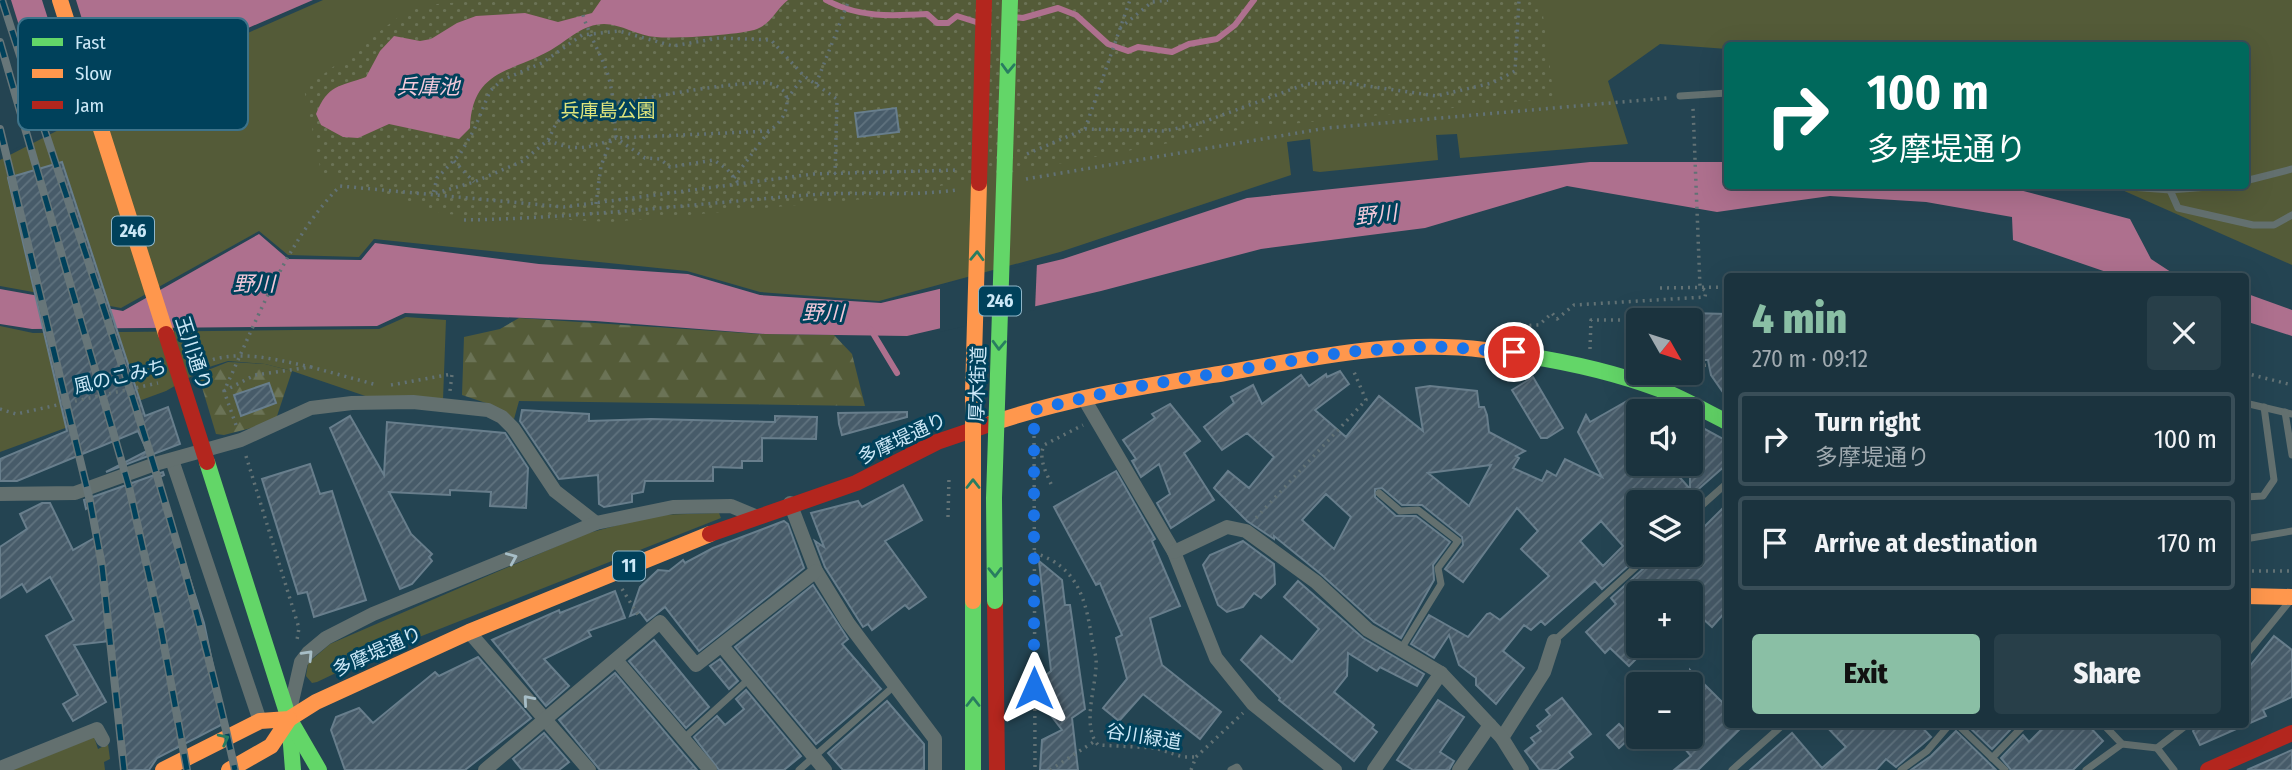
<!DOCTYPE html>
<meta charset="utf-8">
<style>
body{margin:0;font-family:"Fira Sans Condensed","Noto Sans JP",sans-serif;background:#283f49;color:#f1f3f6;height:100vh;display:flex;flex-direction:column;font-size:26px;white-space:nowrap}
*{box-sizing:border-box;margin:0}
p{font-size:23px;color:#a0aab0}
.icon{flex:none;width:38px;height:38px;fill:none;stroke:currentColor;stroke-width:2;stroke-linecap:round;stroke-linejoin:round}
.map{position:relative;flex:1;overflow:hidden}
.side{position:absolute;left:1724px;top:273px;width:525px;height:455px;display:flex;flex-direction:column;background:#1b333e;border-radius:7px;box-shadow:0 7px 28px #0002,0 0 0 2px #394e58}
.side>*{flex:none}
.guide{position:absolute;left:1724px;top:42px;width:525px;height:147px;border-radius:7px;box-shadow:0 7px 28px #0002,0 0 0 2px #394e58;background:#00695c;color:#fff;overflow:hidden}
.needle{width:46px;rotate:129deg}
.controls{position:absolute;left:1626px;top:308px;display:grid;gap:14px}
.controls a{display:grid;place-items:center;width:77px;height:77px;border-radius:7px;background:#1b333e;box-shadow:0 7px 28px #0002,0 0 0 2px #394e58;font-size:35px}
.pin{position:absolute;display:grid;place-items:center;width:60px;height:60px;color:#fff;margin:-30px;border:4px solid #fff;border-radius:50%;box-shadow:0 2px 7px #0007}
.me{position:absolute;width:77px;margin:-38px;rotate:0deg;stroke-linejoin:round;filter:drop-shadow(0 0 5px #0008)}
.turn{display:flex;align-items:center;gap:24px;height:147px;padding:0 28px;font-size:32px}
.turn .icon{width:91px;height:91px;stroke-width:2.5}
.turn b{display:block;font-size:49px;line-height:60px}
.round{display:grid;place-items:center;flex:none;width:74px;height:74px;border-radius:7px;background:#283f49}
.headline{display:flex;align-items:center;justify-content:space-between;height:119px;padding:0 28px}
h1{font-size:42px;font-weight:800;line-height:52px;color:#8abfa5}
.primary-button{display:flex;gap:14px;margin-top:auto;padding:14px 28px}
.primary-button a{flex:1;height:80px;border-radius:7px;background:#8abfa5;color:#111;font-size:28px;font-weight:800;line-height:80px;text-align:center}
.primary-button a+a{background:#283f49;color:#f1f3f6}
ul{padding:0;list-style:none}
li{display:flex;align-items:center;gap:21px;height:94px;margin:0 14px 10px;padding:0 14px;border:4px solid #394e58;border-radius:7px}
li div{flex:1}
li b{display:block;font-size:26px}
li em{font-style:normal}
.map>svg:first-child{display:block}
</style>
<div class="map">
<svg width="2292" height="770" viewBox="0 0 2292 770">
<defs>
<pattern id="forest-firs" width="22" height="20" patternUnits="userSpaceOnUse" patternTransform="scale(1.75)"><rect width="22" height="20" fill="#545b38"/><path d="M5 1l3.5 6h-7zM16 11l3.5 6h-7z" fill="#6b7356"/></pattern>
<pattern id="park-dots" width="8" height="8" patternUnits="userSpaceOnUse" patternTransform="scale(1.75)"><rect width="8" height="8" fill="#545b38"/><path d="M2 2h.1M6 6h.1" fill="none" stroke="#6b7356" stroke-width="1.8" stroke-linecap="round"/></pattern>
<pattern id="building-hatch" width="6" height="6" patternUnits="userSpaceOnUse" patternTransform="scale(1.75)"><rect width="6" height="6" fill="#475b69"/><path d="M-1 1l2-2M0 6l6-6M5 7l2-2" fill="none" stroke="#60737f"/></pattern>
</defs>
<rect width="100%" height="100%" fill="#244452"/>
<g fill="#545b38">
<path d="M323,0h1969v265l-179,-79h132v-140h-518v3l-67,-5 -52,37 20,63 -168,14 -3,-24 -21,1 2,25 -118,12 -7,-1 -3,-32 -23,3 4,33 -231,77 -181,49 -119,-9 -73,-21 -313,-32 -15,18 -71,-2 -29,-24 -138,77 -121,-22v-126l250,-128z"/>
<path d="M406,317l40,3 -3,80 -63,1 -88,-30 -27,-7 -37,-3 -22,7 -40,23 -166,61v-126l33,7 346,-4z"/>
<path d="M719,513l2,5 -345,136 -59,28 -5,1 -6,-7 2,-13 22,-19 255,-110 70,-19z"/>
<path d="M94,737l4,12 10,-5 2,15 -6,3 1,8h-93z"/>
</g>
<g fill="url(#forest-firs)">
<path d="M519,318l241,16 74,1 18,19 13,52 -346,-5 -5,18 -25,-15 -27,-9 2,-58 36,-8z"/>
<path d="M228,362l37,2 27,7 -17,51 -51,13 -8,-1 -18,-60z"/>
</g>
<path fill="url(#park-dots)" d="M487,0h1054l13,98 -305,30 -373,70 -265,24 -167,-8 -123,-42 -17,-83 109,-83z"/>
<g fill="#ae708e">
<path d="M0,0h313l-65,28 -248,125z"/>
<path d="M601,0h187c-11,8 -17,24 -31,29 -16,6 -83,10 -101,8 -18,-1 -35,-13 -52,-13 -21,0 -36,16 -53,26 -40,23 -79,19 -81,78l-11,11 -70,-15 -31,14 -15,-1 -22,-12 -5,-11c12,-30 23,-27 50,-37l14,-26 14,-15 26,5 11,-2 26,-16 19,-7 49,-3 33,9 34,-9z"/>
<path d="M1590,162h137v24h277l126,33 21,40 26,17h-59l-105,-36 -1,-23 -86,-15 -96,-6 -113,16 -150,-26 -142,42 -164,21 -160,42 -194,45 -142,-2 -170,-13 -190,-8 -28,13 -345,3 -32,-5v-35l123,22 136,-77 29,25 73,1 14,-17 164,21 149,10 72,21 121,8 182,-44 184,-61z"/>
<path d="M2245,293l47,17v26l-47,-15z"/>
</g>
<g fill="#244452">
<path d="M0,0h11l41,131 -52,25z"/>
<path d="M42,0h34l22,70 10,32 -29,15z"/>
<path d="M1037,262l-2,48 -95,22v-47z"/>
</g>
<g fill="none" stroke-linecap="round" stroke-linejoin="round">
<g stroke="#ae708e" stroke-width="6">
<path d="M826,0c32,18 66,16 101,14l10,9h11l9,-7 19,6"/>
<path d="M1014,17l9,1 35,-10 18,7 32,29 20,7 10,-4 34,5 17,-8 28,-5 18,-14 19,-25"/>
<path d="M871,330l26,43"/>
</g>
</g>
<g fill="url(#building-hatch)" stroke="#687e8c" stroke-width="2" fill-rule="evenodd">
<path d="M896,108l3,24 -41,5 -3,-24z"/>
<path d="M62,162l83,254 23,-9 12,37 -74,28 41,-21 -9,-20 -121,50h-17v-22l67,-28 -59,-253z"/>
<path d="M1690,313l37,1v84l-16,-23 -3,-15h-18z"/>
<path d="M1340,371l9,13 -34,26 31,27 33,-41 44,35 -7,-43 14,-2 47,5 2,16h5l3,8 2,17 36,19 -9,5 3,2 -6,10 29,13 5,-10 9,5 9,-17 37,18 -24,-45 8,-17 4,7 39,-22 3,6 6,-3v61h30l22,25v-68l37,20v23l-33,29 6,6 -4,3h-58v55l-36,32 -7,-8 -50,44 -4,-4 -10,9 -7,-5 -21,26 21,17 -28,36 -20,-19v-7l-17,-13 -10,-30 -15,23 -23,-14 18,-29 39,22 19,-23 3,-1 10,7 49,-44 -28,-27 17,-18 -21,-23 -54,74 -18,-13 18,-24 -1,-8 -40,-32h-20l-20,-17 -7,1v8l21,19h20l34,26 -17,23 1,15 -33,58 -27,-16 -52,-47 -48,-39v3l-27,-18 -33,-33 14,-17 21,17 25,-31 -27,-24 -25,17 -18,-23 30,-24 -3,-6 22,-12 9,19 39,-29 8,11 17,-12 1,3zM1491,465l-22,41 -41,-33zM1326,494l25,23 -17,32 -32,-29zM1601,521l22,25 -20,20 -23,-25z"/>
<path d="M1533,377l30,51 -16,10h-6l-29,-48z"/>
<path d="M269,383l7,20 -35,13 -7,-21z"/>
<path d="M1170,404l30,37 -16,12 30,47 -43,28 -14,-25 13,-9 -11,-30 -18,13 -9,-16 4,-2 -13,-19 32,-22 -3,-4z"/>
<path d="M522,410l67,4v7l62,-2 124,3v-6l42,1 -1,22 -54,-1v23h-20v7l-29,-1v14h-68l-2,11 -11,2v8l-28,5 -5,-3 -1,-29 -39,4 -39,-58z"/>
<path d="M907,412v5l-65,18 -3,-11 -1,-11z"/>
<path d="M350,416l34,59 3,-53 118,11 23,35 -2,40 -36,-2 1,-14 -41,-2v5l-61,-3 22,42 21,20 -3,3 3,4 -20,23 -12,5 -70,-161z"/>
<path d="M310,464l10,30 12,-3 34,109 -52,17 -7,-25 -9,2 -36,-115z"/>
<path d="M1116,471l39,68 -3,2 28,65 -30,12 12,47 59,47 -21,27 -57,-45 -24,27 -16,-13 24,-29 -11,-41 6,-3 -22,-52 -4,2 -42,-78z"/>
<path d="M163,472l1,3 -6,3 46,145 21,100 -68,35 -8,12h-25l-14,-129 -36,4 32,57 -33,19 -10,-17 15,-9 -32,-59 28,-16 -24,-43 -23,15 -5,-8 -22,14v-51l27,-18 -7,-15 22,-11h8l23,47 23,-13 -5,-31 -5,3 -2,-9z"/>
<path d="M903,485l19,35 -37,21 41,56 -17,12 -4,-4 -33,25 -4,-6 -5,3 -38,-60 -10,-26 9,6 -13,-34 47,-12 4,6z"/>
<path d="M1727,504v106l-15,17 -22,-20v-14h-52v36l-12,12 14,14 -11,11 -19,-18 -5,5 -19,-21 30,-28 -5,-6 44,-40 9,10 14,-13h12v-14z"/>
<path d="M784,521l4,3 16,44 -105,83 -34,-44 -18,14 -7,-9 -10,4 10,-29 18,-17 11,1 14,-11 2,3 28,-15z"/>
<path d="M1243,541l31,23 1,20 -14,14 -7,-5 -11,14 -16,5 -9,-7 -15,-40 7,-10z"/>
<path d="M1039,561l23,19 3,25h5l15,104 -13,9 6,52h-38l2,-30 20,-10 -16,-21v-34l5,-4z"/>
<path d="M1298,581l65,57 61,36 -7,12 -37,-19 -3,4 -29,-18 -1,23 -13,16 40,33 -2,3 5,4 -23,29 -75,-61 1,-2 -39,-38 20,-24 31,26 27,-33 -35,-32z"/>
<path d="M813,585l35,54 -6,5 39,45 -65,55 -81,-97z"/>
<path d="M615,591l10,27 -37,13 3,5 -47,23 25,27 -23,20 -54,-66 67,-30 1,3z"/>
<path d="M2274,636l18,14v47l-29,13 3,6 -66,29 -7,-14 5,-7h47v-52z"/>
<path d="M654,640l55,67 -23,21 -57,-67z"/>
<path d="M478,657l53,61 -66,52h-120l-14,-40 5,-13 23,-9 14,15 62,-51 4,4z"/>
<path d="M720,659l18,22 -9,8 -19,-23z"/>
<path d="M1690,670l37,37v17h18l-47,46h-24l17,-14 -6,-7 5,-5z"/>
<path d="M615,673l82,97h-97l-41,-50z"/>
<path d="M746,690l55,66 -17,14h-65l-25,-33 23,-21 8,9 19,-16 -8,-10z"/>
<path d="M1562,698l29,36 -22,18 4,5 -16,13h-17l-15,-19 10,-8 -4,-5 10,-7 -4,-5 13,-11 -4,-5z"/>
<path d="M1438,700l26,17 -24,35 14,9 -5,9h-36l-16,-10z"/>
<path d="M887,701l37,43v26h-81l-15,-17z"/>
<path d="M1619,724l12,13 -12,11 -12,-13z"/>
<path d="M1824,724h95l12,13 -35,30 -10,-8 -10,11h-126l42,-37 30,35 24,-21z"/>
<path d="M1966,724h45l2,3 -21,22z"/>
<path d="M2047,724h40l16,17 -30,29h-62l-10,-12 22,-23 6,7z"/>
<path d="M1956,731l40,39h-85l20,-14z"/>
<path d="M544,733l25,29 -10,8h-37l-9,-11z"/>
<path d="M2292,750v20h-45z"/>
</g>
<g fill="none" stroke-linecap="round" stroke-linejoin="round">
<g stroke="#627275" stroke-width="3.5" stroke-dasharray="2 5" stroke-linecap="butt">
<path d="M1120,28l32,-26 16,-2"/>
<path d="M816,84l33,-84"/>
<path d="M787,99l17,-23"/>
<path d="M1085,129l45,-129"/>
<path d="M548,140c4,-7 7,-18 14,-22 18,-11 179,-38 203,-35 8,0 14,4 20,9 6,16 -3,30 -16,39l-153,7c-2,-21 -2,-46 -9,-66 -7,-20 -18,-37 -24,-57"/>
<path d="M611,140c-24,9 -39,11 -63,0l-25,21 -49,21 -41,12 4,-16 23,-24 14,-24 16,-39 12,-11 40,-17 40,-28 37,-4 54,15 46,-8 52,2 33,36 33,23 -2,75"/>
<path d="M1027,154l58,-25 79,2 34,-7 108,-40 34,-2 96,14 56,-13 23,-12 4,-71"/>
<path d="M454,161l20,21"/>
<path d="M734,178l35,-47"/>
<path d="M1026,179l301,-51 340,-30"/>
<path d="M596,204l5,-38 10,-26 5,-2 29,20 15,1 10,8 44,-7 13,9 12,15"/>
<path d="M464,220c115,-2 229,-16 344,-25 49,-4 99,2 148,-5"/>
<path d="M1660,288l67,-1"/>
<path d="M1510,331l7,-5 22,-1 13,-12 5,6 17,-14 131,-8 1,-6 -6,-4 -7,-179"/>
<path d="M1590,349l1,-29h71"/>
<path d="M200,365c33,-18 77,-5 111,2"/>
<path d="M1690,366l19,-1"/>
<path d="M2245,373l47,12"/>
<path d="M391,385l61,-11 -2,17"/>
<path d="M224,391l31,-16 56,-8 66,18"/>
<path d="M0,409l16,5 142,-31"/>
<path d="M236,425l-12,-34c32,-69 62,-150 116,-205l224,21 249,-33 146,-4"/>
<path d="M1034,429l1,341"/>
<path d="M246,456l53,172 -2,12"/>
<path d="M1051,484c-5,-12 -13,-26 -7,-39l39,-20"/>
<path d="M1256,518l110,-118 -12,-28"/>
<path d="M1034,553c44,13 52,47 58,87 2,9 5,18 4,27 -1,23 -14,59 2,78l57,3 28,9h13"/>
<path d="M2245,571h47"/>
<path d="M622,589l18,29"/>
<path d="M1050,770l45,-29"/>
<path d="M1191,770l5,-13 47,-44"/>
</g>
<g stroke="#63706f" stroke-width="7">
<path d="M1680,96l47,-3"/>
<path d="M2245,181l47,-12"/>
<path d="M2117,186l53,4 51,-4"/>
<path d="M2170,190l8,18 75,17h21l18,-10"/>
<path d="M2245,403l47,11"/>
<path d="M2285,412l7,43"/>
<path d="M1379,493l21,18 18,-1 40,31 -20,27 3,16 -40,65"/>
<path d="M2245,497l18,-1 11,-16 -10,-73"/>
<path d="M1690,516l37,-33"/>
<path d="M2245,539l47,-8"/>
<path d="M1554,641l95,-86"/>
<path d="M2245,656l44,-54"/>
<path d="M1957,724l48,46"/>
<path d="M2103,724l19,20 35,4"/>
<path d="M683,739l66,-60"/>
<path d="M1992,758l33,-34"/>
<path d="M799,770l94,-83"/>
<path d="M1231,770l6,-3 2,3"/>
<path d="M1732,770l52,-46"/>
<path d="M1901,770l26,-19 23,-27"/>
<path d="M2086,770l36,-26"/>
<path d="M2174,770l-17,-22 31,-24"/>
</g>
<g stroke="#63706f" stroke-width="14">
<path d="M1083,397l91,155 42,106 37,46 82,66"/>
<path d="M172,460l88,261"/>
<path d="M0,494l75,-1 80,-29 86,-24 70,-32 41,-5 61,-1 75,8 14,7 11,11 42,63 41,32"/>
<path d="M790,503l26,68 32,52 87,116v31"/>
<path d="M1174,552l53,-25 19,4 70,51 52,48 73,43"/>
<path d="M469,632l120,138"/>
<path d="M722,646l103,124"/>
<path d="M616,660l94,110"/>
<path d="M290,710l11,-48 7,-9 18,-15 47,-24 223,-91 77,-16 58,-1 24,10"/>
<path d="M1502,738l42,-66 10,-31"/>
<path d="M0,768l97,-39 6,11"/>
<path d="M485,770l175,-148 36,43 120,-94"/>
<path d="M1374,770l67,-97 61,65 20,32"/>
<path d="M1459,770l31,-45"/>
</g>
<g stroke="#63d668" stroke-width="16">
<path d="M1485,350c59,7 118,18 174,39 23,9 46,22 68,33"/>
<path d="M207,462l82,257 4,51"/>
<path d="M973,601v169"/>
<path d="M290,720l29,50"/>
</g>
<g stroke="#ff974d" stroke-width="16">
<path d="M990,424c76,-26 155,-38 235,-51 85,-15 174,-34 260,-23"/>
<path d="M2245,596l47,1"/>
<path d="M163,770l97,-49 29,-2 27,-17 153,-70 241,-98"/>
<path d="M229,770l42,-24 18,-27"/>
</g>
<g stroke="#b3261e" stroke-width="16">
<path d="M710,534l146,-51 81,-41 53,-18"/>
<path d="M995,601l2,169"/>
<path d="M2208,770l84,-37"/>
</g>
<g stroke="#677679" stroke-width="8">
<g id="rail">
<path d="M2,0c82,256 176,508 233,770"/>
<path d="M0,42l129,445 32,142 26,141"/>
<path d="M0,129l90,372 12,65 22,204"/>
</g>
</g>
<use href="#rail" stroke="#00415b" stroke-width="5" stroke-dasharray="16" stroke-linecap="butt"/>
<path stroke="#627275" stroke-width="3.5" stroke-dasharray="2 5" stroke-linecap="butt" d="M948,517l1,-39"/>
<path stroke="#63d668" stroke-width="16" d="M995,601l-1,-103 16,-498"/>
<g stroke="#ff974d" stroke-width="16">
<path d="M60,0l106,334"/>
<path d="M973,601v-209l6,-209"/>
</g>
<g stroke="#b3261e" stroke-width="16">
<path d="M979,183l5,-183"/>
<path d="M166,334l41,128"/>
</g>
</g>
<defs><path id="oneway-chevron" d="M-2-3.5L2.5 0L-2 3.5" fill="none" stroke-width="1.6" stroke-linecap="round" stroke-linejoin="round" transform="scale(1.75)"/></defs>
<g stroke="#287d60">
<use href="#oneway-chevron" transform="translate(1008 68) rotate(92)"/>
<use href="#oneway-chevron" transform="translate(977 256) rotate(-88)"/>
<use href="#oneway-chevron" transform="translate(999 345) rotate(92)"/>
<use href="#oneway-chevron" transform="translate(973 484) rotate(-90)"/>
<use href="#oneway-chevron" transform="translate(995 572) rotate(89)"/>
<use href="#oneway-chevron" transform="translate(973 702) rotate(-90)"/>
<use href="#oneway-chevron" transform="translate(224 739) rotate(-27)"/>
</g>
<g stroke="#a7bec7">
<use href="#oneway-chevron" transform="translate(512 558) rotate(-23)"/>
<use href="#oneway-chevron" transform="translate(308 655) rotate(-47)"/>
<use href="#oneway-chevron" transform="translate(528 700) rotate(-131)"/>
</g>
<g fill="none" stroke-linecap="round" stroke-linejoin="round">
<path stroke="#1a73e8" stroke-width="12" stroke-dasharray="0 21.6" d="M1034,688v-278l88,-21 224,-37 84,-6 84,6"/>
</g>
<g text-anchor="middle" stroke-width="6" stroke-linejoin="round" paint-order="stroke">
<g fill="#00415b" stroke="#8fb6c8" stroke-width="2">
<rect x="112" y="216.5" width="42" height="29" rx="5"/>
<rect x="979" y="286.5" width="42" height="29" rx="5"/>
<rect x="613" y="551.5" width="32" height="29" rx="5"/>
</g>
<g font-size="18" font-weight="bold" fill="#cce8f7">
<text x="133" y="237">246</text>
<text x="1000" y="307">246</text>
<text x="629" y="572">11</text>
</g>
<g font-size="19" fill="#dfe57c" stroke="#00415b">
<text x="608" y="117">兵庫島公園</text>
</g>
<g font-size="19" fill="#cce8f7" stroke="#00415b">
<text transform="translate(194 353) rotate(72)" y="7">玉川通り</text>
<text transform="translate(120 376) rotate(-13)" y="7">風のこみち</text>
<text transform="translate(977 384) rotate(-88)" y="7">厚木街道</text>
<text transform="translate(902 438) rotate(-25)" y="7">多摩堤通り</text>
<text transform="translate(377 651) rotate(-24)" y="7">多摩堤通り</text>
<text transform="translate(1144 736) rotate(9)" y="7">谷川緑道</text>
</g>
<g font-size="21" font-style="italic" fill="#f3c9da" stroke="#00415b">
<text x="428" y="94">兵庫池</text>
<text transform="translate(1376 215) rotate(-6)" y="7">野川</text>
<text x="254" y="291">野川</text>
<text transform="translate(823 313) rotate(1)" y="7">野川</text>
</g>
</g>
<rect x="18" y="18" width="230" height="112" rx="10" fill="#00415b" stroke="#3d738a" stroke-width="2"/>
<rect x="32" y="38" width="31" height="8" fill="#63d668"/>
<rect x="32" y="69" width="31" height="9" fill="#ff974d"/>
<rect x="32" y="101" width="31" height="8" fill="#b3261e"/>
<g font-size="19" fill="#cce8f7">
<text x="75" y="49">Fast</text>
<text x="75" y="80">Slow</text>
<text x="75" y="112">Jam</text>
</g>
</svg>
<div class="controls">
<a><svg class="needle" viewBox="-14 -14 28 28"><path d="M0-13l5 13h-10z" fill="#e53935"/><path d="M0 13l5-13h-10z" fill="#a0aab0"/></svg></a>
<a><svg class="icon" aria-label="sound" viewBox="0 0 24 24"><path d="M4 9h4l5-4v14l-5-4H4zM17 9q2 3 0 6"/></svg></a>
<a><svg class="icon" aria-label="layers" viewBox="0 0 24 24"><path d="M12 4l9 5-9 5-9-5zM3 14l9 5 9-5"/></svg></a>
<a>+</a>
<a>−</a>
</div>
<div class="pin" style="left:1514px;top:352px;background:#d93025"><svg class="icon" aria-label="arrive" viewBox="0 0 24 24"><path d="M6 21V4h12l-3 4 3 4H6"/></svg></div>
<svg class="me" style="left:1034px;top:688px" viewBox="-20 -20 40 40"><path d="M0-17L14 15 0 8-14 15z" fill="#1a73e8" stroke="#fff" stroke-width="4"/></svg>
<div class="guide">
<div class="turn"><svg class="icon" aria-label="right" viewBox="0 0 24 24"><path d="M7 20v-9h11M14 6l5 5-5 5"/></svg><div><b>100 m</b>多摩堤通り</div></div>
</div>
<section class="side">
<div class="headline"><div><h1>4 min</h1><p>270 m · 09:12</p></div><a class="round"><svg class="icon" aria-label="close" viewBox="0 0 24 24"><path d="M6 6l12 12M18 6L6 18"/></svg></a></div>
<ul>
<li><svg class="icon" aria-label="right" viewBox="0 0 24 24"><path d="M7 20v-9h11M14 6l5 5-5 5"/></svg><div><b>Turn right</b><p>多摩堤通り</p></div><em>100 m</em></li>
<li><svg class="icon" aria-label="arrive" viewBox="0 0 24 24"><path d="M6 21V4h12l-3 4 3 4H6"/></svg><div><b>Arrive at destination</b></div><em>170 m</em></li>
</ul>
<div class="primary-button"><a>Exit</a><a>Share</a></div>
</section>
</div>
